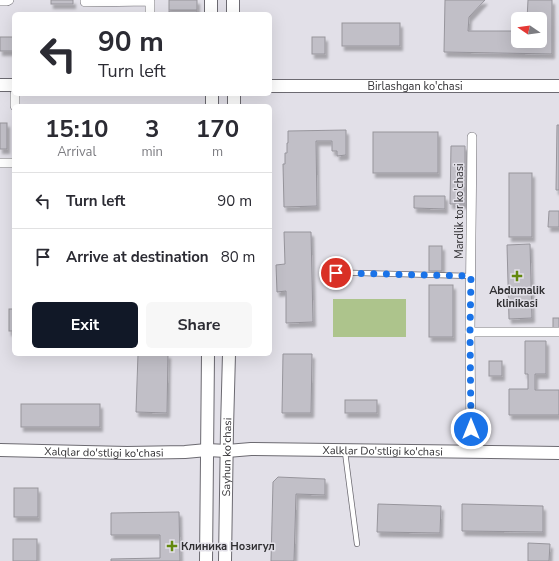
<!DOCTYPE html>
<meta charset="utf-8">
<style>
body{margin:0;font-family:"Nunito Sans",sans-serif;background:#f7f7f7;color:#2b2b33;height:100vh;display:flex;flex-direction:column;font-size:15px;white-space:nowrap}
*{box-sizing:border-box;margin:0}
p{font-size:13px;color:#7c7c81}
.icon{flex:none;width:22px;height:22px;fill:none;stroke:currentColor;stroke-width:2;stroke-linecap:round;stroke-linejoin:round}
.map{position:relative;flex:1;overflow:hidden}
.details{position:absolute;left:12px;top:104px;width:260px;height:252px;display:flex;flex-direction:column;background:#fff;border-radius:6px;box-shadow:0 4px 16px #0002}
.details>*{flex:none}
.hud{position:absolute;left:12px;top:12px;width:260px;height:84px;border-radius:6px;box-shadow:0 4px 16px #0002;background:#fff;color:#2b2b33;overflow:hidden}
.needle{width:26px;rotate:283deg}
.fabs{position:absolute;left:511px;top:12px;display:grid;gap:8px}
.fabs a{display:grid;place-items:center;width:36px;height:36px;border-radius:6px;background:#fff;box-shadow:0 4px 16px #0002;font-size:20px}
.pin{position:absolute;display:grid;place-items:center;width:34px;height:34px;color:#fff;margin:-17px;border:2px solid #fff;border-radius:50%;box-shadow:0 1px 4px #0007}
.me{position:absolute;width:44px;margin:-22px;rotate:0deg;stroke-linejoin:round;filter:drop-shadow(0 0 3px #0008)}
.turn{display:flex;align-items:center;gap:14px;height:84px;padding:0 20px;font-size:18px}
.turn .icon{width:52px;height:52px;stroke-width:2.5}
.turn b{display:block;font-size:28px;line-height:34px}
.eta{display:flex;justify-content:space-evenly;align-items:center;height:68px;text-align:center}
.eta b{font-size:24px;font-weight:700;line-height:28px}
.action{display:flex;gap:8px;margin-top:auto;padding:8px 20px}
.action a{flex:1;height:46px;border-radius:6px;background:#111827;color:#fff;font-size:16px;font-weight:700;line-height:46px;text-align:center}
.action a+a{background:#f7f7f7;color:#2b2b33}
ul{padding:0;list-style:none}
li{display:flex;align-items:center;gap:12px;height:56px;padding:0 20px;border-top:1px solid #e1e1e2}
li div{flex:1}
li b{display:block;font-size:15px}
li em{font-style:normal}
.map>svg:first-child{display:block}
</style>
<div class="map">
<svg width="559" height="561" viewBox="0 0 559 561">
<defs>
<filter id="shadow"><feDropShadow dx="2.5" dy="4.5" stdDeviation="1" flood-color="#0004"/></filter>
</defs>
<rect width="100%" height="100%" fill="#e2e0e8"/>
<rect fill="#adc48c" x="333" y="299" width="73" height="38"/>
<g fill="#c1bfc7" stroke="#97959c" filter="url(#shadow)">
<rect x="51" y="0" width="22" height="4"/>
<rect x="169" y="0" width="28" height="10"/>
<path d="M445,0h40l-16,17 -1,14h50v10h22v-22h-13l1,-19h24v54l-108,-2z"/>
<rect x="169" y="11" width="28" height="3"/>
<rect x="342" y="23" width="58" height="23"/>
<rect x="0" y="37" width="14" height="14"/>
<rect x="312" y="37" width="13" height="17"/>
<rect x="0" y="123" width="7" height="26"/>
<path d="M557,125h2v65h-3z"/>
<path d="M346,130v25l-9,1v-5h-5v-10h-16l1,65 -33,1 -1,-43h2v-11h2v-10h1v-12z"/>
<rect x="373" y="132" width="65" height="41"/>
<path d="M451,146h14v58h-15z"/>
<rect x="509" y="173" width="23" height="64"/>
<path d="M414,196h31v13l-31,-1z"/>
<path d="M549,211h10v16h-11z"/>
<path d="M284,232h27l2,90 -27,1v-32l-9,1 -1,-27 9,-1z"/>
<path d="M530,244l2,74 -23,1 -2,-74z"/>
<rect x="429" y="246" width="13" height="25"/>
<rect x="429" y="285" width="24" height="52"/>
<rect x="9" y="309" width="5" height="22"/>
<rect x="553" y="318" width="6" height="11"/>
<path d="M525,341h21v33h-11v16h24v25h-50v-26h19v-15h-3z"/>
<path d="M138,354h30l-1,59 -31,-1z"/>
<path d="M283,354h29l-1,59h-29z"/>
<rect x="489" y="361" width="13" height="15"/>
<rect x="345" y="400" width="32" height="13"/>
<rect x="21" y="404" width="79" height="23"/>
<path d="M278,477l47,2v16l-29,-1 -2,67h-23l2,-79z"/>
<rect x="14" y="488" width="24" height="29"/>
<path d="M378,504l63,2 -1,27 -63,-1z"/>
<path d="M462,504l81,2v26l-81,-1z"/>
<path d="M179,512l1,49h-69v-2l49,-1v-23h-49v-22z"/>
<rect x="13" y="539" width="24" height="22"/>
<path d="M528,543l22,1 -1,17h-21z"/>
</g>
<g fill="none" stroke-linecap="round" stroke-linejoin="round">
<g stroke="#6c6a71" stroke-width="6">
<g id="service">
<path d="M322,272l149,4"/>
<path d="M345,452l12,92"/>
</g>
</g>
<g stroke="#6c6a71" stroke-width="10">
<g id="minor">
<path d="M85,0v2l65,-1v13"/>
<path d="M0,1h7l2,-1"/>
<path d="M15,94v12"/>
<path d="M0,163h14"/>
<path d="M470,332h89"/>
<path d="M471,452l-1,-120 2,-195"/>
</g>
</g>
<g stroke="#6c6a71" stroke-width="14">
<g id="tertiary">
<path d="M233,0v14"/>
<path d="M211,14v-14"/>
<path d="M0,85h14"/>
<path id="s1" d="M270,86h289"/>
<path d="M234,94v12"/>
<path d="M212,106v-12"/>
<path id="s2" d="M0,450l127,3 58,-1 22,-2 20,1 24,-2 308,4"/>
<path d="M206,561l2,-207"/>
<path id="s3" d="M225,561l2,-133 2,-74"/>
</g>
</g>
<use href="#service" stroke="#fff" stroke-width="4.5"/>
<use href="#minor" stroke="#fff" stroke-width="9"/>
<use href="#tertiary" stroke="#fff" stroke-width="12"/>
</g>
<g fill="none" stroke-linecap="round" stroke-linejoin="round">
<path stroke="#1a73e8" stroke-width="7" stroke-dasharray="0 12.6" d="M336,273l135,3 -1,56 1,97"/>
</g>
<g fill="#63880d" stroke="#e2e0e8" stroke-width="1.5">
<path d="M515 270h4v4h4v4h-4v4h-4v-4h-4v-4h4z"/>
<path d="M170 540h4v4h4v4h-4v4h-4v-4h-4v-4h4z"/>
</g>
<g text-anchor="middle" stroke-width="3" stroke-linejoin="round" paint-order="stroke">
<g font-size="11" fill="#302f32" stroke="#e2e0e8">
<text dy="4" stroke="none"><textPath href="#s1" startOffset="145">Birlashgan ko'chasi</textPath></text>
<text transform="translate(459 211) rotate(-90)" y="4">Mardlik tor ko'chasi</text>
<text dy="4" stroke="none"><textPath href="#s2" startOffset="104">Xalqlar do'stligi ko'chasi</textPath></text>
<text dy="4" stroke="none"><textPath href="#s2" startOffset="383">Xalklar Do'stligi ko'chasi</textPath></text>
<text dy="4" stroke="none"><textPath href="#s3" startOffset="104">Sayhun ko'chasi</textPath></text>
</g>
<g font-size="11" font-weight="bold" fill="#302f32" stroke="#e2e0e8">
<text x="517" y="294">Abdumalik<tspan x="517" dy="13">klinikasi</tspan></text>
<text x="181" y="550" text-anchor="start">Клиника Нозигул</text>
</g>
</g>
</svg>
<div class="fabs">
<a><svg class="needle" viewBox="-14 -14 28 28"><path d="M0-13l5 13h-10z" fill="#e53935"/><path d="M0 13l5-13h-10z" fill="#7c7c81"/></svg></a>
</div>
<div class="pin" style="left:336px;top:273px;background:#d93025"><svg class="icon" aria-label="arrive" viewBox="0 0 24 24"><path d="M6 21V4h12l-3 4 3 4H6"/></svg></div>
<svg class="me" style="left:471px;top:429px" viewBox="-20 -20 40 40"><circle r="17" fill="#1a73e8" stroke="#fff" stroke-width="3"/><path d="M0-11L8 9 0 5-8 9z" fill="#fff"/></svg>
<div class="hud">
<div class="turn"><svg class="icon" aria-label="left" viewBox="0 0 24 24"><path d="M17 20v-9H6M10 6l-5 5 5 5"/></svg><div><b>90 m</b>Turn left</div></div>
</div>
<section class="details">
<div class="eta">
<div><b>15:10</b><p>Arrival</p></div>
<div><b>3</b><p>min</p></div>
<div><b>170</b><p>m</p></div>
</div>
<ul>
<li><svg class="icon" aria-label="left" viewBox="0 0 24 24"><path d="M17 20v-9H6M10 6l-5 5 5 5"/></svg><div><b>Turn left</b></div><em>90 m</em></li>
<li><svg class="icon" aria-label="arrive" viewBox="0 0 24 24"><path d="M6 21V4h12l-3 4 3 4H6"/></svg><div><b>Arrive at destination</b></div><em>80 m</em></li>
</ul>
<div class="action"><a>Exit</a><a>Share</a></div>
</section>
</div>
